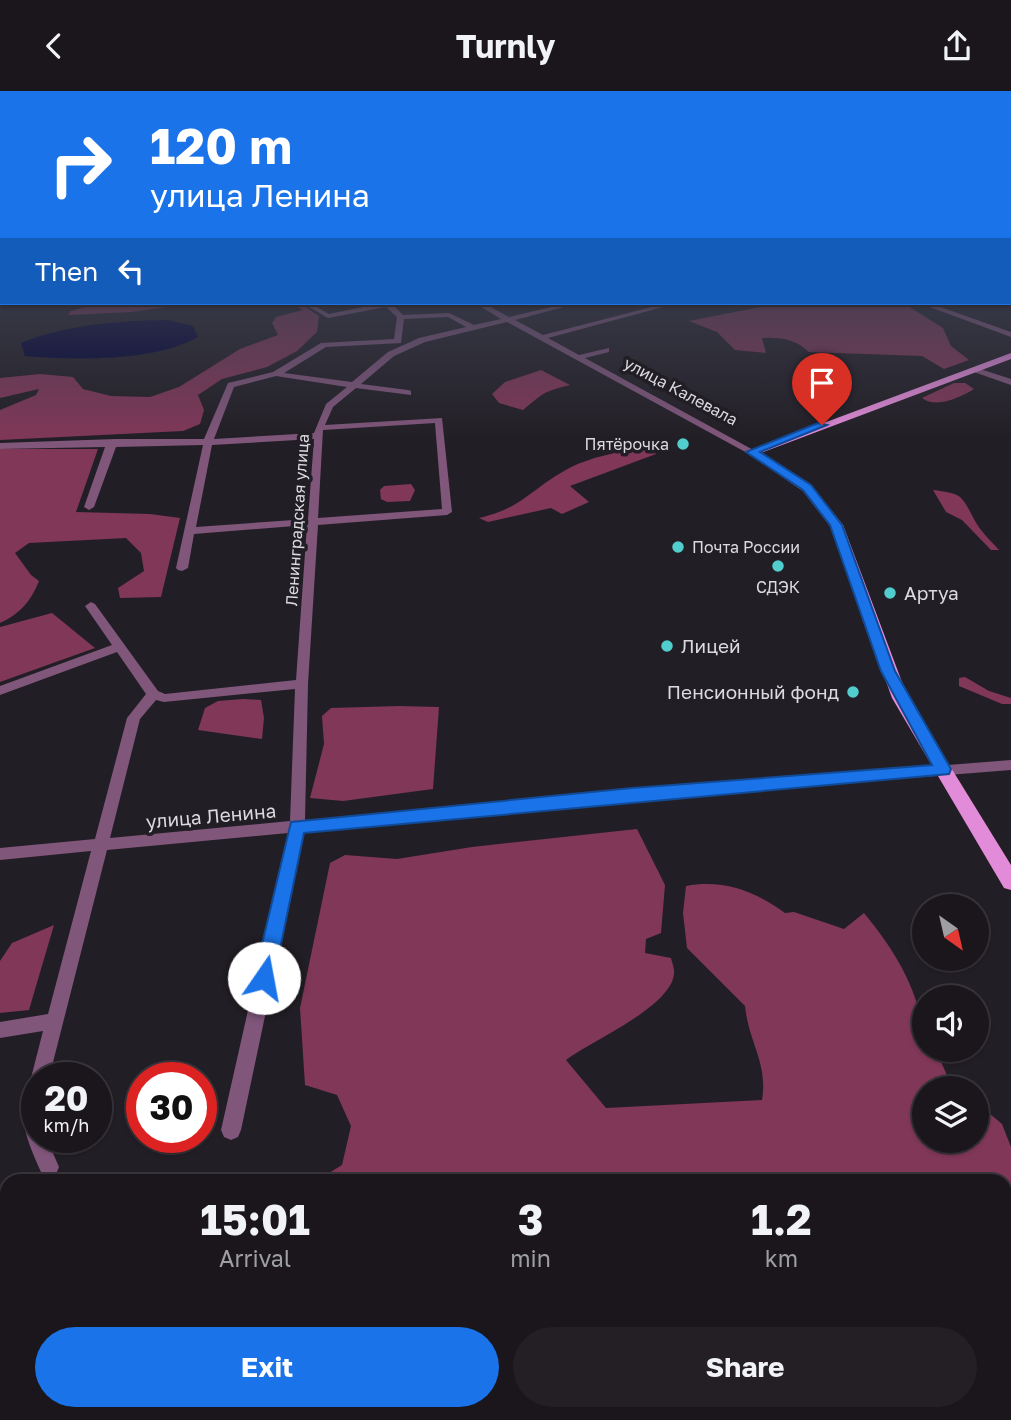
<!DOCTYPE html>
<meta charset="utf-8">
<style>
body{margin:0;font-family:"Golos Text",sans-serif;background:#231f25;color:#f1f3f6;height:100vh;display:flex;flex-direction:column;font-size:26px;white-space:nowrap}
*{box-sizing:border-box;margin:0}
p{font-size:23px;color:#9f9fa3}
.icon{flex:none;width:38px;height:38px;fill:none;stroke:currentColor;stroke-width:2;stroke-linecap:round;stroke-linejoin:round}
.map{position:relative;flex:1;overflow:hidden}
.details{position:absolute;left:0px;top:1083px;width:1012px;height:247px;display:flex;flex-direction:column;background:#1a161c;border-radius:21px 21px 0 0;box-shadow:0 2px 5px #0004,0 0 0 2px #38353b}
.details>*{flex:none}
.top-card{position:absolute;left:0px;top:0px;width:1012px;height:214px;box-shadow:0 2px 5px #0004,0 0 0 2px #38353b;background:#1a73e8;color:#fff;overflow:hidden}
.needle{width:46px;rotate:146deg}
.controls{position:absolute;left:912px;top:803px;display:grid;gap:14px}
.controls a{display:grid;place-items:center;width:77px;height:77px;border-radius:50%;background:#1a161c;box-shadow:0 2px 5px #0004,0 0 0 2px #38353b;font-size:35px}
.speed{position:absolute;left:21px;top:971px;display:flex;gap:14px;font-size:35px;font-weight:700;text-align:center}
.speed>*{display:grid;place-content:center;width:91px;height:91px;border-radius:50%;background:#1a161c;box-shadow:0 2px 5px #0004,0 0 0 2px #38353b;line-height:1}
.speed small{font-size:18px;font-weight:400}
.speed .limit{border:10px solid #d22;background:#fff;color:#111}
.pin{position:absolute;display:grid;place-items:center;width:60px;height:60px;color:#fff;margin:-72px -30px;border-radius:50% 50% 50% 0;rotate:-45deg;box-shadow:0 0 7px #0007}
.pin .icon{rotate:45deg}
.me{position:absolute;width:77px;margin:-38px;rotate:12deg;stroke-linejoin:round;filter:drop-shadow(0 0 5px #0008)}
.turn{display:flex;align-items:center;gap:24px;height:147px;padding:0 35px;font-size:32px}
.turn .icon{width:91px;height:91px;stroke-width:2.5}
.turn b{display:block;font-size:49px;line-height:60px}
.then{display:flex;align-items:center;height:66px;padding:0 35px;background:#0003;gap:14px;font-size:26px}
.eta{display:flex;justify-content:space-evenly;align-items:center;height:119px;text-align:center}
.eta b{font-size:42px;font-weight:700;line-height:49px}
.primary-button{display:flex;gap:14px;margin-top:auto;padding:14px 35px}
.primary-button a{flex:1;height:80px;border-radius:42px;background:#1a73e8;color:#fff;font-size:28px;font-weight:700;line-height:80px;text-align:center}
.primary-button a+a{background:#231f25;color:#f1f3f6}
header{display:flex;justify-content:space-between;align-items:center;height:91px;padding:0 35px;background:#1a161c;font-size:32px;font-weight:700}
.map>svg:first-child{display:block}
</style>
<header><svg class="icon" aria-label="back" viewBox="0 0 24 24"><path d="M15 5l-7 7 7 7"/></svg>Turnly<svg class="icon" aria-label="share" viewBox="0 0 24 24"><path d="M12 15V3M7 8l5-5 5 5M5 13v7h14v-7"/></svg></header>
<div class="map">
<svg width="1011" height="1329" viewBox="0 0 1011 1329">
<rect width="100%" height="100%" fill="#221e25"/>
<g fill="#803758">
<path d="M99,212h98l-66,9 -63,3 3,-4z"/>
<path d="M291,212h9l19,13 -2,16 -20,19 -30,16 -45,12 -24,16 6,15 -4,14 -17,7 -183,9v-30l36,-15 3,-6 -39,9v-20l40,-4 33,3 10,12 28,7 39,1 29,-10 61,-38 38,-14 -6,-12 4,-6 27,-7z"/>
<path d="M781,212h122l40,25 8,18 18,14 -25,9 -22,-13 -113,-4c-14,-13 -28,-15 -47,-14l4,15 -31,-3 -18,-18 -28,-11z"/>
<path d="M541,279l29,15c-28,7 -26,8 -47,25l-24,-7 -7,-9 13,-12z"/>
<path d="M954,292h11l9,6c-13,8 -38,20 -52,9z"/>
<path d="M654,357l2,6 -86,32 19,16 -27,12 -11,-6 -63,14 -9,-4c43,-10 50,-27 85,-47 23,-14 63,-22 90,-23z"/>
<path d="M0,358h98l-22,63 74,2 30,4 -19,79 -41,1 -2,-10 26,-17 -3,-18 -15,-15 -97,5 -14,10 16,22 8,6c-8,20 -19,33 -39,42z"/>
<path d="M411,393l4,6 -5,11 -23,1 -6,-3 -1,-9 4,-4z"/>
<path d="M933,399c30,4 28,5 41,29 6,12 17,22 25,31h-8l-29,-30 -16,-8z"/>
<path d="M52,522l43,35 -95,34v-55z"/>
<path d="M965,586l24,14 22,7v6h-9l-43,-18v-8z"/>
<path d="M243,608l18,1 3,18 -2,21 -64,-9 7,-22 13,-7z"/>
<path d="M399,615l40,1 -6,82 -90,12 -33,-3 14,-54 -2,-28 9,-8z"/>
<path d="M637,738l28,56 -4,48 -15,6 -1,14 26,5c1,5 4,11 3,16 -3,33 -83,67 -108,86l40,48 156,-8c6,-38 -13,-56 -17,-94l-58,-58 -4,-35 3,-27c37,-7 69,5 99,27l9,-1 50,17 20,-16c33,40 60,84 60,137h12l13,30 10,8 -35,1v52h52l1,-38 25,21 9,23v273h-717l1,-6h709v-233h-688l26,-16 9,-39 -14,-31 -32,-10 -5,-77 30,-145 15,-8 52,4 75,-12z"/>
<path d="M54,834l-25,85 -29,3v-52l12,-18z"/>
</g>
<path fill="#000036" d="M168,229l25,6 5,11c-45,25 -123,23 -173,19l-4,-13c47,-19 97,-22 147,-23z"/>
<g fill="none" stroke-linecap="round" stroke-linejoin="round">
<g fill="#80567b" fill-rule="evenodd">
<path d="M302,212h8l19,11 54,-11h14l-4,2 10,10 46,-2 25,12 27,-6 -26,-16h8l26,14 59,-14h11l-64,17 28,15 124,-32h11l-130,35 31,17 30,-7v4l-24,6 172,94 -8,2 -242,-132 -82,20 -31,14 -33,28 47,6 3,1v4l-55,-7 -23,19 -8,18 117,-7 10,94 -5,3 -129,10 -10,159 -3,136 327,-30 379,-30v10l-379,30 -328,31 -63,299 -3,7 -7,3 -7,-3 -3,-7 67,-297 -181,17 -58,228h-12v59h9l13,30 -3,7 -7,3 -7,-3c-11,-24 -32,-68 -9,-91l-2,-5 12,-47 -43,7v-16l48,-8 43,-163 -91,9v-12l95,-9 32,-121 19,-24 -29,-42 -117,43v-9l112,-41 -27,-39 6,-4 4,2 63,87 7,3 131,-14 11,-155 -113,9 -6,34 -6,3 -4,-1 -2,-2 27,-123 -87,2 -22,60 -5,3 -5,-3 21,-60 -105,2v-6l116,-4h88l24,-56 45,-11 48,-29 73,-4 3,-22 -11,-10 -58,11zM448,226l18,10 -47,11 -31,14 -36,30 -68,-9 42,-26 75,-4 3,-24zM276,285l71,11 -21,17 -12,29 -100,6 20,-52zM435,332l7,86 -124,9 5,-88zM314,348l-6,80 -112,8 16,-82zM295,598l-5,132 -180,17 30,-119 16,-19 8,2z"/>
<path d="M919,212h10l82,29v5z"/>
<path d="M974,276l37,12v6l-40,-14 -1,-2z"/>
</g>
<path fill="#e28bd8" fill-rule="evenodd" d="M1011,262v6l-250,94 50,32 32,40 65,173 103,167v25l-7,-2 -112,-190 -62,-172 -27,-35 -57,-39z"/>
</g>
<linearGradient id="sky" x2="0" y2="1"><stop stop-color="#131014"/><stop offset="0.47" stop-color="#3e4151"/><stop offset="1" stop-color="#3e4151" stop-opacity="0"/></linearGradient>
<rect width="1011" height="350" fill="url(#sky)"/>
<path fill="#1a73e8" stroke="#114b97" stroke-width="2" d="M818,332l9,2 -67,27 51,33 31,40 53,146 56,98 -2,5 -645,59 -30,145 -3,7 -7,2 -7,-2 -3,-7 37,-156 341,-34 300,-23 -51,-94 -51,-146 -27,-35 -57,-38z"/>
<g fill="#52cdce" stroke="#221e25" stroke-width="2.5">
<circle cx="683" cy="353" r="7"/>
<circle cx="678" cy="456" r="7"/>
<circle cx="778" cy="475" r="7"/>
<circle cx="890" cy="502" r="7"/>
<circle cx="667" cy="555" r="7"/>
<circle cx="853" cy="601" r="7"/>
</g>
<g text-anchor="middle" stroke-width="7" stroke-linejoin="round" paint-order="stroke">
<g font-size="16" fill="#dcdadf" stroke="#221e25">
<text transform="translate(681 300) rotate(28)" y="6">улица Калевала</text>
<text transform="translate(297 429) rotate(-86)" y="6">Ленинградская улица</text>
</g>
<g font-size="16" fill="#dcdadf" stroke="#221e25" text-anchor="end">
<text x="669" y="359">Пятёрочка</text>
<text x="692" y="462" text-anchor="start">Почта России</text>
<text x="778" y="502" text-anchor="middle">СДЭК</text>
</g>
<g font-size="19" fill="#dcdadf" stroke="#221e25" text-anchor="start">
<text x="904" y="509">Артуа</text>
<text x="681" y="562">Лицей</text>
<text x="839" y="608" text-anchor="end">Пенсионный фонд</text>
</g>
<g font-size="19" fill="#dcdadf" stroke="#221e25">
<text transform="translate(211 725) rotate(-5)" y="7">улица Ленина</text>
</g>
</g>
</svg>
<div class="controls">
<a><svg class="needle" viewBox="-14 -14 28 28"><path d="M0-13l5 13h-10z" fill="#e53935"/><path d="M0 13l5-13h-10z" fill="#9f9fa3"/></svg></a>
<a><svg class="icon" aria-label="sound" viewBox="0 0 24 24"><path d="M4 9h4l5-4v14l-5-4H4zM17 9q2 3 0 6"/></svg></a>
<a><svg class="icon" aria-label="layers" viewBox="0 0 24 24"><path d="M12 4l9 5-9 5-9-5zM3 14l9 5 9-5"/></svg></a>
</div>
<div class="speed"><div>20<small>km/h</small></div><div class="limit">30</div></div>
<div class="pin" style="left:822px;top:334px;background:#d93025"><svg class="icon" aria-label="arrive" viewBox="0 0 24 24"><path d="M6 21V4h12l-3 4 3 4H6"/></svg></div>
<svg class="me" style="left:264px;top:887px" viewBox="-20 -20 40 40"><circle r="19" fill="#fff"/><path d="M0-13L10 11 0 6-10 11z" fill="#1a73e8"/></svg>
<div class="top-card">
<div class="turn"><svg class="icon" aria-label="right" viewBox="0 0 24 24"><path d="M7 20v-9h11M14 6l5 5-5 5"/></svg><div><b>120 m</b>улица Ленина</div></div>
<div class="then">Then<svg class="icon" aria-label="left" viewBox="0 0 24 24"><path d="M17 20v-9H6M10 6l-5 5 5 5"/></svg></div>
</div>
<section class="details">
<div class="eta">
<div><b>15:01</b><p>Arrival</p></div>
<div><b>3</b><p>min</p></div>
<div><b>1.2</b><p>km</p></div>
</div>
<div class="primary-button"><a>Exit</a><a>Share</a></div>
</section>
</div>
